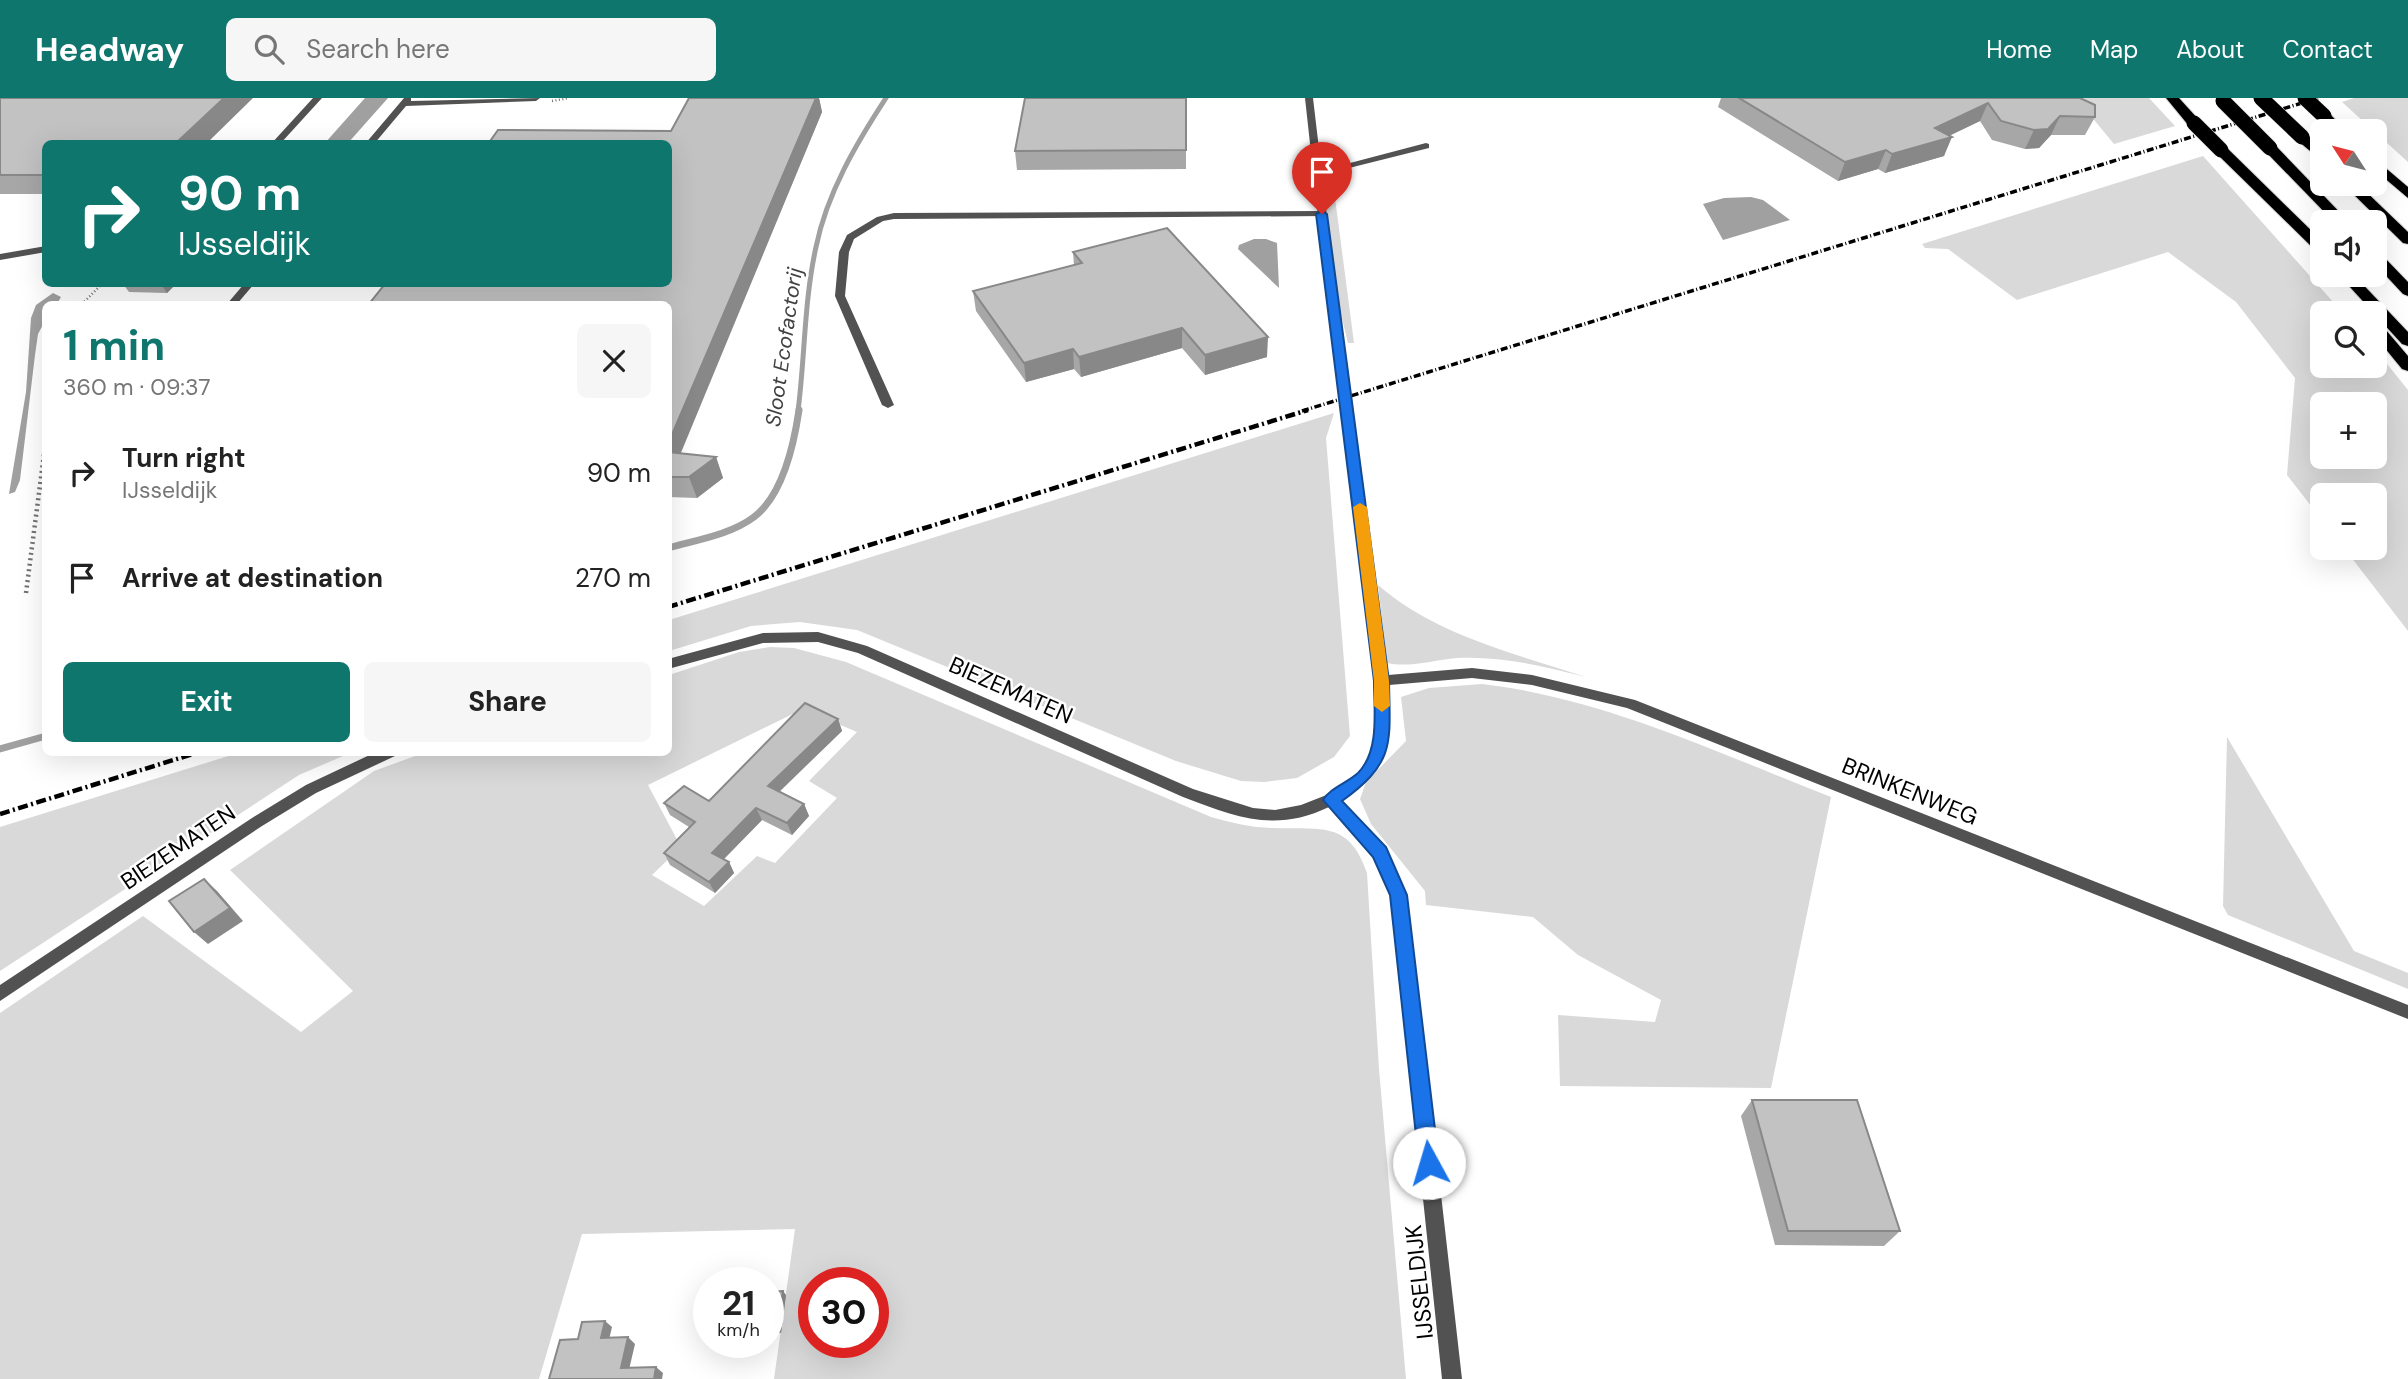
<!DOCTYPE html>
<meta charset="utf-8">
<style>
body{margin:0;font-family:"DM Sans",sans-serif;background:#f6f6f6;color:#222;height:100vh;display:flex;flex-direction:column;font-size:26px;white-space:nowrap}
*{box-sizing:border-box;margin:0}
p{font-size:23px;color:#767676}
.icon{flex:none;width:38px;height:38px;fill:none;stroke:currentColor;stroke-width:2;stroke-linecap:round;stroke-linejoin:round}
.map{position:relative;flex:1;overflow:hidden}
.side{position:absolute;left:42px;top:203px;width:630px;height:455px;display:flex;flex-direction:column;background:#fff;border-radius:10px;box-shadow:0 7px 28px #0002}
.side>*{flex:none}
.top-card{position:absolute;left:42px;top:42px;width:630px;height:147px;border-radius:10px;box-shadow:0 7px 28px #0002;background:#0f766e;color:#fff;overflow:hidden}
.needle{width:46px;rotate:306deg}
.tools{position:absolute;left:2310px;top:21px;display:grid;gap:14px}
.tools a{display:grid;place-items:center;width:77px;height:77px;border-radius:10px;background:#fff;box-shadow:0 7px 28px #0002;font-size:35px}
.speed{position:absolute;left:693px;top:1169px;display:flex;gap:14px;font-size:35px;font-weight:700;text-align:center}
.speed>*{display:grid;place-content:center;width:91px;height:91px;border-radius:50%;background:#fff;box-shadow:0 7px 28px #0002;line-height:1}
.speed small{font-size:18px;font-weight:400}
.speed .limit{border:10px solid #d22;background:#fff;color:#111}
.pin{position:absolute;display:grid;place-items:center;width:60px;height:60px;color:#fff;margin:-72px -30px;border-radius:50% 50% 50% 0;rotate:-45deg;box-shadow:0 0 7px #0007}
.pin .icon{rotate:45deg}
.me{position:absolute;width:77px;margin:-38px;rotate:354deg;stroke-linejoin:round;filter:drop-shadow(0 0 5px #0008)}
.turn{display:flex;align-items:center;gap:24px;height:147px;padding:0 21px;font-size:32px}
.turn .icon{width:91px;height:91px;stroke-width:2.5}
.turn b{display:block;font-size:49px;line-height:60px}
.round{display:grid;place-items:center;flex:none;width:74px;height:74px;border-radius:10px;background:#f6f6f6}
.summary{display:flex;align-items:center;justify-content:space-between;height:119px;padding:0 21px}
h1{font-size:42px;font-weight:700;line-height:52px;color:#0f766e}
.action{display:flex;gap:14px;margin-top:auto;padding:14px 21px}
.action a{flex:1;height:80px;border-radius:10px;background:#0f766e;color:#fff;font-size:28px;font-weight:700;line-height:80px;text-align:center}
.action a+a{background:#f6f6f6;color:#222}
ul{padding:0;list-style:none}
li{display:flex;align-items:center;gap:21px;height:105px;padding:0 21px}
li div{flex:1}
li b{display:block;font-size:26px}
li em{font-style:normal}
header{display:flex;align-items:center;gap:42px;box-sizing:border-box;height:98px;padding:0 35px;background:#0f766e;color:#fff}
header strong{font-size:33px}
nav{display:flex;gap:38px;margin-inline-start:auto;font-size:24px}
.search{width:490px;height:63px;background:#f6f6f6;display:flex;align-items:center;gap:18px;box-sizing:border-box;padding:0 24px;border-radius:10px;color:#767676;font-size:26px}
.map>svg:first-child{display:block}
</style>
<header>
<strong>Headway</strong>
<div class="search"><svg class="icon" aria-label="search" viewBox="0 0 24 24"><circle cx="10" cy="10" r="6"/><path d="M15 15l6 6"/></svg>Search here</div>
<nav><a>Home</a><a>Map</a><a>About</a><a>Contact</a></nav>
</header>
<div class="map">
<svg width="2408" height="1281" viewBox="0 0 2408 1281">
<rect width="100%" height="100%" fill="#fff"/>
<g fill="#d9d9d9" fill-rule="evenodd">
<path d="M2076,0h73l26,28 -61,18z"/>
<path d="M2354,0h54v64l-66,-60z"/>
<path d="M2203,58l140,157h-21v53h53v-17l33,41v241l-64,-83h31v-53h-53v25l-35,-45 8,-97 -59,-76 -68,-50 -151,48 -69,-51 -23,-1 -3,-4zM2322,306h53v53h-53z"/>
<path d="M1332,77l22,168h-6c-8,-37 -40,-139 -16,-168z"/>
<path d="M1334,315l-8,25 24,298 -16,21 -37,21 -33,4 -23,-1 -65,-20 -319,-131 -57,-8 -49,4 -82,25v-31z"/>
<path d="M1378,487c57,50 138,69 208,92 -42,-11 -85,-21 -129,-19 -24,2 -47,10 -70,5z"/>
<path d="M770,549l24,1 52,14 365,155c21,6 42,11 64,11 46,2 74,-8 92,45l12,196 27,310h-632l21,-150 -213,5 -43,145h-539v-366l143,-97 158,116 52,-41 -123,-121 144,-99 52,-19h242l1,-77 70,-23zM803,611l54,23 -48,49 28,17 -62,65 -18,-7 -53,50 -52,-31 29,-28 -33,-62zM814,1185h59v59h-59z"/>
<path d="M1482,586c121,14 236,69 349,113l-60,291 -211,-2 -2,-71 97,7 6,-22 -83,-45 -45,-38 -107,-12 -1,-14 -54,-67 -11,-25 6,-17 40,-41 -5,-44 28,-9z"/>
<path d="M2227,639l127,214 54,22v16l-180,-74 -5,-9z"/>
<path d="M238,655h112l-51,22 -299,196v-144z"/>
</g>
<g fill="#a0a0a0">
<path d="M365,0h23l-40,45h-23z"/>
<path d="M1751,99l12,3 27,20 -67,20 -20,-36 21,-6z"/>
<path d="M1254,141h12l11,4 2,45 -41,-39 1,-4z"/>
<path d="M53,195l8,4 -4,7h-11l-1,17 -7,13 -3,21 -15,125 -5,12 -6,2 17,-102 5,-74 5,-13z"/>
</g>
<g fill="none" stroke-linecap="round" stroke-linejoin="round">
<path stroke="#a0a0a0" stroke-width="5" d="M798,313c7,-54 6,-110 18,-164 11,-54 40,-103 70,-149"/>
<g stroke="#a0a0a0" stroke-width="7">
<path d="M668,450c28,-8 62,-13 86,-31 29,-22 40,-73 45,-107"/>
<path d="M0,651l46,-13"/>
</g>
<g stroke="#dbdbdb" stroke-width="2">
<g id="highway">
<path d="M2166,0h13l20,22v6h-10z"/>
<path d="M2319,15h10l17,18h-13l-14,-12z"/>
<path d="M2297,36h10l15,16v11l-25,-21z"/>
<path d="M2265,47h10l74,77h-15l-69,-71z"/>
<path d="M2216,49h10l96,94v12l-5,-1 -101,-99z"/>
<path d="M2375,61l33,28v11l-33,-28z"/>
<path d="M2343,86h15l50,48v12l-5,-1z"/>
<path d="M2375,154l5,1 28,29v14l-5,-2 -28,-30z"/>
<path d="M2339,177h15l54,57v14l-6,-2z"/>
<path d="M2375,223l5,2 28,33v15l-6,-2 -27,-33z"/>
</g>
</g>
<g stroke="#747474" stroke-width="2.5" stroke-dasharray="1 2.5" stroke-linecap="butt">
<path d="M552,3l17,-3"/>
<path d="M82,206l20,-20"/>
</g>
<path stroke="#747474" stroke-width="4.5" stroke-dasharray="2 3.5" stroke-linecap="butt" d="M26,495l20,-154"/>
<g fill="#525252" fill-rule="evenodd">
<path d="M313,0h9l-42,46h-9z"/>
<path d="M1426,45l3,1v4l-112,28 -5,-3z"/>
<path d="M1322,113l3,1v4l-431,3 -11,2 -29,18 -5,13 -4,44 49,109 -6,3 -6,-3 -47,-109 4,-44 8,-17 30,-18 17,-4z"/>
</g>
<g fill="#525252" fill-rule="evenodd">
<path d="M404,0h7v3l129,-3 -4,3 -130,5 -32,38h-9z"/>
<path d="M1305,0h8l29,246 46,331 84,-7 60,7 103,25 773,305v14l-781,-311 -95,-23 -60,-7 -83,7c1,56 3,84 -48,116l44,47 22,47 55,484h-20l-51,-484 -17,-39 -45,-49c-54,26 -94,10 -146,-10l-325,-144 -40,-11 -55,1 -95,26v-10l95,-26 55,-1 49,14 326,143 60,19 22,2 26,-5 28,-11 28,-20 13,-18 4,-18 1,-57 -43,-337z"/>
<path d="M46,148v6l-46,8v-6z"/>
<path d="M244,186h10l-17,20h-10z"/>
<path d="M376,654h21l-2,4 -79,37 -54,33 -262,175v-16l252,-167 54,-33z"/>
</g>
<use href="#highway" fill="#000" fill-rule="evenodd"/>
<path stroke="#000" stroke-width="3.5" stroke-dasharray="7 2.5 1 2.5" stroke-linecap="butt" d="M1302,313l1016,-313"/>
<g stroke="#000" stroke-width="4.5" stroke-dasharray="10 3.5 2 3.5" stroke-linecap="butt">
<path d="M668,509l640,-197"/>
<path d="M0,716l199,-62"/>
</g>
<g stroke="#dbdbdb" stroke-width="16" stroke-linecap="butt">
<g id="highway-bridge">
<path d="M2261,0l41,39"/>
<path d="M2305,0l19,18"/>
<path d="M2223,3l47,47"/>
<path d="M2194,25l27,27"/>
</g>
</g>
<use href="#highway-bridge" stroke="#000" stroke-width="15"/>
</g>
<g fill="#a7a7a7">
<path d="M0,0l46,46v50h-46z"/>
<path d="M816,0h3l3,14 -142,341 36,4 7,21 -26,20 -29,-1v-193z"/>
<path d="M1186,0v71l-169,1 -2,-19z"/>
<path d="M1721,0h359l15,19 -10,18h-34l-12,13 -14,1 -33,-9 -12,-19 -31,15 -5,20 -59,17 -7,-4 -40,12 -120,-74z"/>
<path d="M1073,154l194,105 -62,18 -23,-27 -101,29 -7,-8 -48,13 -50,-71 -3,-20 101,-26z"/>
<path d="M123,186h53l-9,9 -38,-1z"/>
<path d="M838,621l4,12 -63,60 25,13 5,12 -17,19 -30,-15 -38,39 5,3 5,11 -19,20 -45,-28 -6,-12 25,-26 -19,-12 -6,-12 45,-2z"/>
<path d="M1752,1002l148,131 -16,15 -109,-1 -34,-129z"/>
<path d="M768,1194l18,3 -5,38 -13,1z"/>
</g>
<g fill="#888">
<path d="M224,0h29l-47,46h-31z"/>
<path d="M816,0h3l3,14 -149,360 -5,-11v-17z"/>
<path d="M1988,5l-8,18 -42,20 14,-4 -8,19 -59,17 7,-19 43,-26z"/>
<path d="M2060,18l-9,19 -12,13 -14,1 9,-19z"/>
<path d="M1886,52l-8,19 -40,12 7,-19z"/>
<path d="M161,186h15l-9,9z"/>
<path d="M1182,230v20l-101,29 -2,-20z"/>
<path d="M1268,239l-1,20 -62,18v-20z"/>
<path d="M1073,251l1,20 -48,13 -2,-19z"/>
<path d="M716,359l7,21 -26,20 -8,-21z"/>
<path d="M838,621l4,12 -69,67 -5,-12z"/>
<path d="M804,706l5,12 -17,19 -5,-12z"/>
<path d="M756,710l6,12 -44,45 -6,-12z"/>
<path d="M729,764l5,11 -19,20 -6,-11z"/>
<path d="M204,781l13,12 26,30 -35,23 -14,-12z"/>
<path d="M783,1193l3,4 -5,38 -4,-5z"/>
<path d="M605,1223l7,6 -4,17 -7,-6z"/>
<path d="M628,1239l7,7 -7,30 -7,-6z"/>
<path d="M656,1269l7,6 -1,6h-8z"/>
</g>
<g fill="#c2c2c2" stroke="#888" stroke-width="2">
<path d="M0,0h224l-49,46h-129v31h-46z"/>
<path d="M689,0h127l-148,346v-140h-299l16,-20h283v-140h-180l10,-14 173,1z"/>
<path d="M1025,0h161v52l-171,1z"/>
<path d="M1739,0h341l15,7v12l-35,-1 -12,13 -14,1 -33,-9 -13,-18 -53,25 17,9 -60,17 -6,-4 -41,12z"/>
<path d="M1167,130l101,109 -63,18 -23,-27 -103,29 -6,-8 -49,14 -51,-72 109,-28 -9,-11z"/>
<path d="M668,354l48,5 -27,20h-21z"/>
<path d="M805,605l33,16 -70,67 36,18 -17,19 -31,-15 -44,45 17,9 -20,20 -45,-29 31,-31 -31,-19 20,-17 25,15z"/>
<path d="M204,781l26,29 -36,24 -25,-31z"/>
<path d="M1752,1002h105l43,131h-112z"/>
<path d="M783,1193l-6,37 -9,1v-37z"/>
<path d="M605,1223l-4,17 27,-1 -7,31 35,-1 -2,12h-105l11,-39 18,-1 4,-17z"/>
</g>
<path fill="#1a73e8" stroke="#114b97" stroke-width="2" d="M1322,113l5,3 62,467c1,62 7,81 -47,120l44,46 21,48 32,268 -2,7 -8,3 -7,-3 -3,-7 -29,-268 -17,-38 -50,-57c7,-12 24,-17 35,-27 22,-22 16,-63 16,-92l-58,-467z"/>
<path fill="#f59e0b" d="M1360,405l7,4 22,174 1,25 -8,6 -8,-6v-25l-21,-174z"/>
<g text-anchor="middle" stroke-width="5" stroke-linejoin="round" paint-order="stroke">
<g font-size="21" font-style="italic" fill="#414141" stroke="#fff">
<text transform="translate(784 249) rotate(-82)" y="7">Sloot Ecofactorij</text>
</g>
<g font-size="23" fill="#000" stroke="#fff">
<text transform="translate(1011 592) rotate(24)" y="8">BIEZEMATEN</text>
<text transform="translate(1910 693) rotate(22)" y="8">BRINKENWEG</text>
<text transform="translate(178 749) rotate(-34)" y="8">BIEZEMATEN</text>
<text transform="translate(1419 1184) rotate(-96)" y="8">IJSSELDIJK</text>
</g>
</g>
</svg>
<div class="tools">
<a><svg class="needle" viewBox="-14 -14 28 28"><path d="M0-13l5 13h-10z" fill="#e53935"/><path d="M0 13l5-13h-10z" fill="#767676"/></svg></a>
<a><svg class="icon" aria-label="sound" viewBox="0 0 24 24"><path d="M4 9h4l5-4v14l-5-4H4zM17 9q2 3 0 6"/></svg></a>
<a><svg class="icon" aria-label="search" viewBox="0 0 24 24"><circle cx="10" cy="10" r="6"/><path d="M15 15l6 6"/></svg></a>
<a>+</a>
<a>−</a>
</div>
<div class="speed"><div>21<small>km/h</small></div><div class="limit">30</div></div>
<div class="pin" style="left:1322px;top:116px;background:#d93025"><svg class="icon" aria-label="arrive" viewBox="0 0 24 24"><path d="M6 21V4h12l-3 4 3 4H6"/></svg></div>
<svg class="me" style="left:1429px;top:1065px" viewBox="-20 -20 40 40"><circle r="19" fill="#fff"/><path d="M0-13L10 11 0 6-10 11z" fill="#1a73e8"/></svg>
<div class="top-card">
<div class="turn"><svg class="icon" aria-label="right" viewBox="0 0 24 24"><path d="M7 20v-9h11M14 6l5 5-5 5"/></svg><div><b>90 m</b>IJsseldijk</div></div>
</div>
<section class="side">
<div class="summary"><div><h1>1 min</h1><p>360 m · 09:37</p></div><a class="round"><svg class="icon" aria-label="close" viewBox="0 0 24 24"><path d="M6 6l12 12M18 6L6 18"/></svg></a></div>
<ul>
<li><svg class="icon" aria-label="right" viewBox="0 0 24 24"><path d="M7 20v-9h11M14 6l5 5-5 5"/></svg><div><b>Turn right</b><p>IJsseldijk</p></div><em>90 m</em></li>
<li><svg class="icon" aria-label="arrive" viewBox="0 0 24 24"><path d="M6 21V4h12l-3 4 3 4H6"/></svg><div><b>Arrive at destination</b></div><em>270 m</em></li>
</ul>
<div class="action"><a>Exit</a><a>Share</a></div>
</section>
</div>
